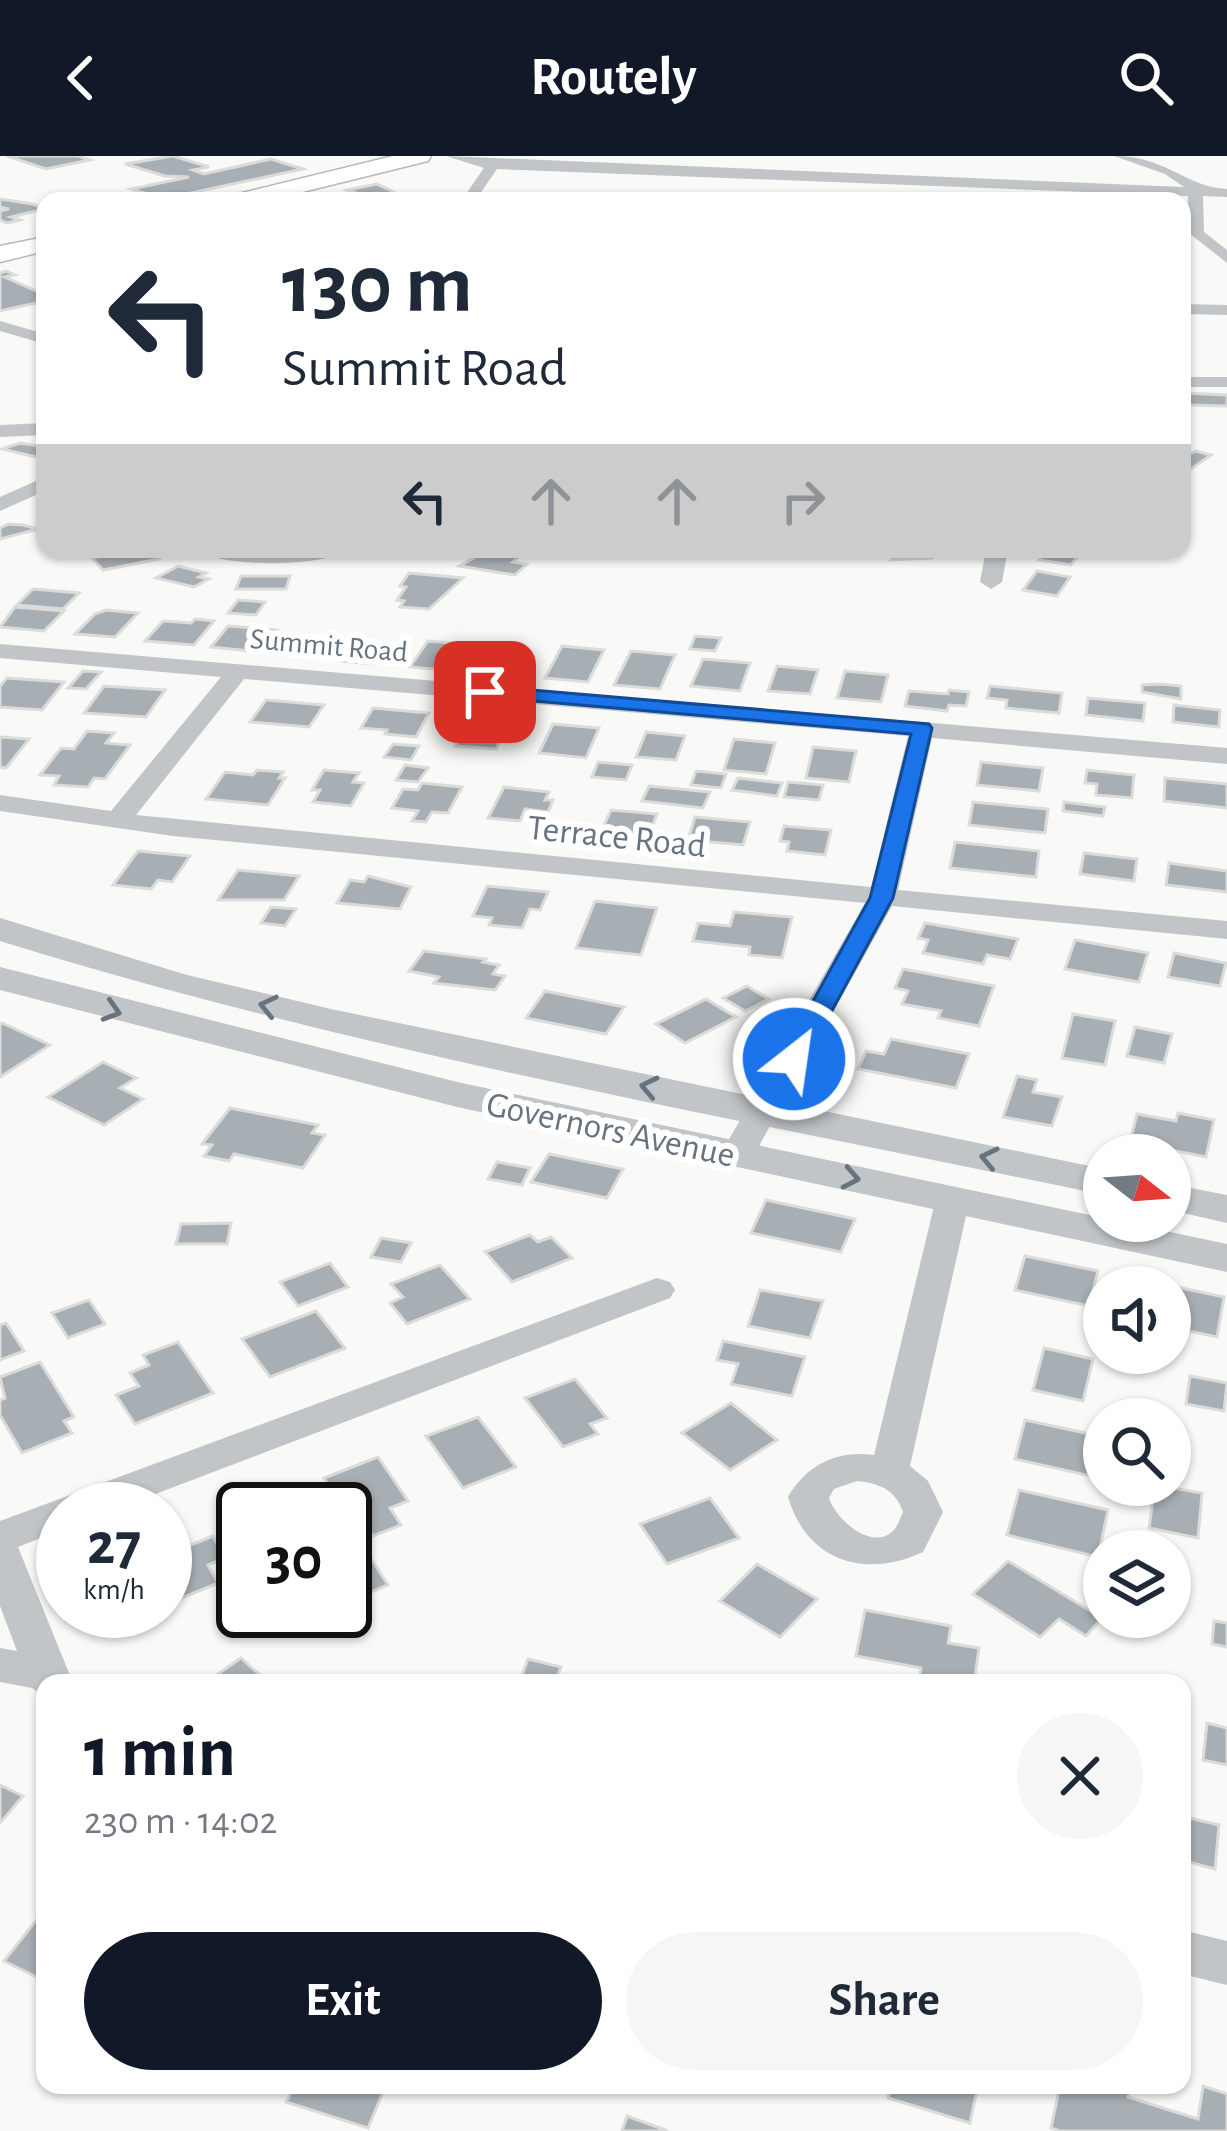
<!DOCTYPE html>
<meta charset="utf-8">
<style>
body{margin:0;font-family:"Alegreya Sans",sans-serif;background:#f6f6f7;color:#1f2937;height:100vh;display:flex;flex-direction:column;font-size:45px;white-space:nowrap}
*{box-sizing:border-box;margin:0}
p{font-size:39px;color:#747a83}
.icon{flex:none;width:66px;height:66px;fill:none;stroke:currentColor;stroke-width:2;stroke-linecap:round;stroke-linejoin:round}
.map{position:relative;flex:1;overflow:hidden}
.panel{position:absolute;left:36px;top:1518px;width:1155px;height:420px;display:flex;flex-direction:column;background:#fff;border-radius:24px;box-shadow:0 3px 9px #0004}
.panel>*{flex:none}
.top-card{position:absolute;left:36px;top:36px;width:1155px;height:366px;border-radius:24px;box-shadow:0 3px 9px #0004;background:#fff;color:#1f2937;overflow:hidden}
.needle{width:78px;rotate:107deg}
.controls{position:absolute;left:1083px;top:978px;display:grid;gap:24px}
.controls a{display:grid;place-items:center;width:108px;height:108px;border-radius:50%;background:#fff;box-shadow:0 3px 9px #0004;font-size:60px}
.speed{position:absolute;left:36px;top:1326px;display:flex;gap:24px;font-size:60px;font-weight:700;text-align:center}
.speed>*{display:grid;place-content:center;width:156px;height:156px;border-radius:50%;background:#fff;box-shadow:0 3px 9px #0004;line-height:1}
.speed small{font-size:30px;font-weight:400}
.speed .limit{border:6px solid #111;border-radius:18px;background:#fff;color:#111}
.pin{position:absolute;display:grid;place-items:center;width:102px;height:102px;color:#fff;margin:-51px;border-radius:24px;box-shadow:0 6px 18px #0006}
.me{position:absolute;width:132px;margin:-66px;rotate:30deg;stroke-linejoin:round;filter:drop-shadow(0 0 9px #0008)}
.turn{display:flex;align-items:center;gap:42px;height:252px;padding:0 48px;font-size:54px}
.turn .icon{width:156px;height:156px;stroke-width:2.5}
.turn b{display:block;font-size:84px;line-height:102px}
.lanes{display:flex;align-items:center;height:114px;padding:0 48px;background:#0003;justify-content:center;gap:60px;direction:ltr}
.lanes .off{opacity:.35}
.round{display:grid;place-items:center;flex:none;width:126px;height:126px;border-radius:63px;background:#f6f6f7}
.head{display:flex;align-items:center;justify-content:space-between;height:204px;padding:0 48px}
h1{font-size:72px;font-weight:700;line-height:90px;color:#111827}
.primary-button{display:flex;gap:24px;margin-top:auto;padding:24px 48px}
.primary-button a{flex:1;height:138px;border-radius:72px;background:#111827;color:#fff;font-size:48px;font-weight:700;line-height:138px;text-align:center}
.primary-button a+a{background:#f6f6f7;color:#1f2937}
header{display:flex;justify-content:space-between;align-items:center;height:156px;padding:0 48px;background:#111827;color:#fff;font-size:54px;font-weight:700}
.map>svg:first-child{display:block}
</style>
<header><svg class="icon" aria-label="back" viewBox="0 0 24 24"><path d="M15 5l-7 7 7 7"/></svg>Routely<svg class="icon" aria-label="search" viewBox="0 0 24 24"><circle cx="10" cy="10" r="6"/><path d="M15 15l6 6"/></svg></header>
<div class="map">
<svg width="1227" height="1975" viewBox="0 0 1227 1975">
<rect width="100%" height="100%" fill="#f9f9f7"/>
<g fill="#a7aeb4" stroke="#dbdbda" stroke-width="3">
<path d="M7,0h71l12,4 -44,9z"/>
<path d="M173,0l36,11 -16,3 11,4 67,-15 32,10 -140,30 -32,-10 58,-12 -24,-1 -40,-12z"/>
<path d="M377,28l21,10 -33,2 -18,-6z"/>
<path d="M0,43l33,5 12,5 -34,8 9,3 -13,3 -7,-3v-9l9,-2 -9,-2z"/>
<path d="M6,115l9,4 -10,2 40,18v6l-45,10v-38z"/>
<path d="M1183,237l44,2v11l-40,-1z"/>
<path d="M20,287l25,4v12l-43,-10z"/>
<path d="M1196,295l15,4 -23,16 -6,-1v-12z"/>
<path d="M9,368l14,1 15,4 -38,10v-11z"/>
<path d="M149,393l10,10 -56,11 -11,-12z"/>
<path d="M491,393l33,3 -11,10 14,2 -12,11 -56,-9z"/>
<path d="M903,393h33l-4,9 -41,2 5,-10z"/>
<path d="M1047,393h36l-12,16 -32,-5z"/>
<path d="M178,410l28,7 -7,4 10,2 -15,8 -38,-9z"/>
<path d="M1037,415l33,6 -13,19 -34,-6z"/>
<path d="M409,417l54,5 -34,31 -29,-2 4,-6 -7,-1 9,-13 -6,-1z"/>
<path d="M241,420h49l-4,13h-50z"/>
<path d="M33,433l46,4 -16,16 -46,-4z"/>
<path d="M238,444l27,2 -9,13 -28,-2z"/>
<path d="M15,451l49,4 -20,20 -44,-4z"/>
<path d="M106,454l32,3 -23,24 -40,-3 20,-20z"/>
<path d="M195,463l19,2 -20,24 -49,-4 18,-20 28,2z"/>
<path d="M228,470l49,4 -17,22 -49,-5z"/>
<path d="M695,480l26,2 -6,13 -25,-2z"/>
<path d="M428,485l35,3 -8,14 -9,-1 -4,13 -32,-3z"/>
<path d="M352,489l33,4 -11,15 -34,-3z"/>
<path d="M490,490l25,3 -5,9 9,1 -11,18 -35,-3z"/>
<path d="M562,490l42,4 -16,32 -43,-4z"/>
<path d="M631,495l44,4 -15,34 -46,-4z"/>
<path d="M703,503l47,4 -10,28 -49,-5z"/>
<path d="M777,510l41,4 -8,24 -42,-3z"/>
<path d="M83,515l18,1 -15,17 -18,-1z"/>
<path d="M845,515l43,4 -7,27 -44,-4z"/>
<path d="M7,522l57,4 -22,28 -42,-3v-21z"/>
<path d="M1160,528l21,2v13l-39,-7v-7z"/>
<path d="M104,530l61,4 -19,27 -62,-4z"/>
<path d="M990,530l72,7 -3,20 -53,-5 1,-8 -20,-2z"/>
<path d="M949,534l20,2 -3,14 -17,-1 -2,6 -42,-5 4,-15 39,3z"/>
<path d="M1088,542l57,5 -2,18 -57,-6z"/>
<path d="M266,544l58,5 -15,22 -59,-5z"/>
<path d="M1174,549l46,5 -1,17 -46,-5z"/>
<path d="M373,552l56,5 -13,24 -31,-3 2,-4 -26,-2z"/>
<path d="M471,561l39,4 -14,28 -41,-3z"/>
<path d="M553,568l46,4 -13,30 -47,-5z"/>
<path d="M87,575l27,2 -8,10 24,2 -25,34 -11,-1 -6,9 -34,-2 5,-9 -19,-1 21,-27 13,1z"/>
<path d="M646,576l39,4 -9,24 -40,-3z"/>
<path d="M0,581l29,2 -23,29 -6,-1z"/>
<path d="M734,583l41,4 -9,31 -42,-4z"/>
<path d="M393,588l26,2 -8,14 -27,-3z"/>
<path d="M813,591l43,4 -7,31 -43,-4z"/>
<path d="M598,606l34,3 -6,15 -34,-3z"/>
<path d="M981,606l62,6 -4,23 -62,-6z"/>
<path d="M405,609l23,3 -10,14 -22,-2z"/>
<path d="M257,614l26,2 -4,6h6l-17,27 -62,-6 19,-27 28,3z"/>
<path d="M324,614l35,3 -6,9 11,1 -13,23 -38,-4 7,-12h-8z"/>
<path d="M1087,614l47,5 -2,23 -36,-3 1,-11 -12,-1z"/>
<path d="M696,615l30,3 -5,14 -30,-3z"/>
<path d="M738,622l44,5 -5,13 -45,-6z"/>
<path d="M1165,622l62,6v24l-63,-7z"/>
<path d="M788,626l35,3 -4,15 -35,-3z"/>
<path d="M422,627l40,4 -14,26 -16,-1 -6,10 -14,-1 6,-10 -26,-3 11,-19 15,1z"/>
<path d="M649,630l61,6 -7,16 -61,-7z"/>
<path d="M504,631l45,5 -4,8h8l-5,12 -23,-3 -5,12 -32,-3z"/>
<path d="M973,646l75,7 -3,24 -76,-8z"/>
<path d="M1064,646l41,5 -2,9 -40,-5z"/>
<path d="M611,654l46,4 -9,23 -47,-5z"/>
<path d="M695,661l55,5 -7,23 -55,-5z"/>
<path d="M784,670l47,4 -6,25 -38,-4 2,-9 -9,-1z"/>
<path d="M955,686l84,9 -3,26 -86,-9z"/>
<path d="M138,695l52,5 -18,26 -14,-2 -7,9 -38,-4z"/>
<path d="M1084,697l53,6 -3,22 -54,-7z"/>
<path d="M1169,707l58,8v21l-61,-7z"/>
<path d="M238,714l61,6 -15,24h-66z"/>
<path d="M368,720l43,11 -11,22 -63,-6 13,-23 14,2z"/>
<path d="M487,730l61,6 -8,18 -10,-1 -8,19 -33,-3 3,-7 -19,-2z"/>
<path d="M595,745l62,7 -16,47 -65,-7z"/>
<path d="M271,751l25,2 -11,17 -24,-3z"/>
<path d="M734,756l58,5 -10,41 -33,-3 1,-8 -57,-6 5,-18 32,3z"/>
<path d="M925,767l93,16 -8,20 -23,-4 -4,9 -60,-11 5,-13 -10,-2z"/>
<path d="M1075,784l73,13 -9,29 -74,-13z"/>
<path d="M424,795l62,8 -3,3 16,3 -6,9 12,2 -10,14 -61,-7 5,-6 -30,-6z"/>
<path d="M1174,797l52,10 -6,23 -52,-9z"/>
<path d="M903,813l91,17 -15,40 -41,-8 3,-7 -39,-7 6,-13 -13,-3z"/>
<path d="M747,830l22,13 -24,12 -22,-13z"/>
<path d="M545,835l79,16 -18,27 -80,-16z"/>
<path d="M706,843l30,18 -51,26 -29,-19z"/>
<path d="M1073,858l42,7 -10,44 -43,-7z"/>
<path d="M2,867l48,22 -50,32v-52z"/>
<path d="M1135,871l37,7 -8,29 -37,-7z"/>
<path d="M891,883l78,15 -13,34 -98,-19 8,-18 18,3z"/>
<path d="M103,906l33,16 -16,10 23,11 -39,26 -56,-28z"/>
<path d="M1017,920l20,4 -4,12 29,5 -10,29 -49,-9z"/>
<path d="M230,952l88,17 -6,8 13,2 -22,33 -69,-14 -5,7 -25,-5 8,-11 -10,-1z"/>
<path d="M1178,957l36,7 -8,37 -76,-15 7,-28 39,7z"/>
<path d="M549,998l74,15 -16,29 -76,-16z"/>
<path d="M497,1006l33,6 -8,17 -34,-6z"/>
<path d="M766,1044l89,19 -14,33 -90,-19z"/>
<path d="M231,1067l-4,21h-51l5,-20z"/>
<path d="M530,1079l8,7 13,-5 21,21 -60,24 -27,-30z"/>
<path d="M381,1082l30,5 -10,19 -30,-5z"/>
<path d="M1025,1100l73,15 -9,35 -74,-16z"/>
<path d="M330,1107l18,24 -50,19 -18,-24z"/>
<path d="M440,1109l30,34 -63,25 -17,-21 13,-6 -12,-13z"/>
<path d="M1153,1126l71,15 -7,40 -47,-10v-40h-18z"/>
<path d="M760,1134l63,11 -13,37 -62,-12z"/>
<path d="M89,1144l16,24 -37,14 -16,-25z"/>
<path d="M316,1155l29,37 -75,29 -28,-38z"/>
<path d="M6,1167l18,28 -24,9v-35z"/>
<path d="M723,1185l82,16 -13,39 -61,-12 7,-20 -21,-4z"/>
<path d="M178,1186l35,51 -78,31 -19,-29 23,-9 -9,-13 19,-8 -6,-10z"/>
<path d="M1044,1192l49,11 -10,42 -50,-11z"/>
<path d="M40,1206l34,55 -10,4 8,12 -50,20 -22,-38v-15l5,-2 -5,-21z"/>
<path d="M1190,1220l37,7 -3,28 -38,-7z"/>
<path d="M575,1223l32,39 -17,6 8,10 -35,13 -38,-49z"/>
<path d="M731,1247l46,37 -47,30 -48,-37z"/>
<path d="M478,1261l38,50 -53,21 -37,-52z"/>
<path d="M1025,1264l79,17v42l-89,-20z"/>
<path d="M378,1301l30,44 -18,7 11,17 -28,11 -27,-41 -8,4 -14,-21z"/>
<path d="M1155,1329l47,8 -4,45 -49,-10z"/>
<path d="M1019,1334l89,20 -10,47 -91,-22z"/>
<path d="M710,1342l29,40 -72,26 -27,-40z"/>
<path d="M213,1380l12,22 -17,7 10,18 -53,22v-64l7,-3 6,12z"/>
<path d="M368,1398l20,31 -29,12 -14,-33z"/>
<path d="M1008,1405l94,57 -16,18 -27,-17 -19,18 -67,-43z"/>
<path d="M757,1408l60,35 -37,38 -60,-36z"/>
<path d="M865,1454l86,16 -3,17 31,5 -5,35 -54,-5 1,-10 -65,-12z"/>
<path d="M1214,1465l13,2v24l-15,-3z"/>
<path d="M241,1502l28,25h-64z"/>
<path d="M528,1503l33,8 -6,16h-36z"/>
<path d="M1207,1567l20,5v37l-24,-5z"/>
<path d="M0,1629l23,11 -23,27z"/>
<path d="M1190,1662l29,7 -4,44 -30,-8z"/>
<path d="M45,1753v72l-41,-20z"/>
<path d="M295,1929h91l-18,43 -82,-26z"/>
<path d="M891,1929h87l-8,38 -82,-25z"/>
<path d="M1060,1929h48l22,7 -2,5 70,22 5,-33 24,8v37h-167l-9,-3z"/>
<path d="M627,1960l41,15h-46z"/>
</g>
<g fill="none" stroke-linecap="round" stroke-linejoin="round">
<g stroke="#b5b9bc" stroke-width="3">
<g id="primary">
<path d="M393,0h38l-3,5 -162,40h-40l4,-5z"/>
<path d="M45,81v14l-45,11v-16z"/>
</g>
</g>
<g fill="#c1c5c8" fill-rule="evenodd">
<path d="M446,0l738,31 -19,-13 -51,-18c53,0 71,31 113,33v8l-24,-1 1,36 23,18v13l-38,-30 -1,-37 -691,-27 -22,32h-14l23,-33z"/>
<path d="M1182,148l45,1v10l-45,-1z"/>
<path d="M0,165l45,13v10l-45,-13z"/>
<rect x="1182" y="221" width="45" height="10"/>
<path d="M45,267v12l-45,2v-12z"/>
<path d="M45,321v14l-45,20v-14z"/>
<path d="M194,393h155c-26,19 -129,19 -155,0z"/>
<path d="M986,393h22l-6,33 -11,7 -11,-7z"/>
<path d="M0,488l1227,104v16l-295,-26 -34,152 329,31v18l-335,-33 -138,249 -17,10 -17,-10 145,-252 -692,-67 -173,-25v-16l111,16 110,-134 -221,-19zM244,523l664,57 -37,151 -735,-72z"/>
<path d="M953,1031l12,4 5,7 -60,268 18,15 15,31 -20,40c-57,27 -116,10 -135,-55 19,-32 48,-47 86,-42l62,-257 5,-7zM857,1325c22,2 39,9 46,31 -3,6 -5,14 -10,19 -22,21 -58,-13 -64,-33l5,-9z"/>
<path d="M657,1122l13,4 5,8 -5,8 -554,211h-53v20l-45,18 55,136h-28v15l-13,-10 -32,-6v-34l17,3 -17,-45v-85z"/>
<path d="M1182,1774l45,11v44l-45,-11z"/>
</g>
<g fill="#c1c5c8" fill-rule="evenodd">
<path d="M0,762l187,57 144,34 773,160v26c-369,-77 -743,-142 -1104,-254z"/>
<path d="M0,811l457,115 770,162v28l-770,-165 -457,-117z"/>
<path d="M1170,1028l57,11v28l-57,-13z"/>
</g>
<use href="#primary" fill="#fff" fill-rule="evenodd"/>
</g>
<defs><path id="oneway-chevron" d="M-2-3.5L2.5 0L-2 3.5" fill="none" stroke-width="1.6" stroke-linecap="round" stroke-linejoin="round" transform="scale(3)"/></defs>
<g stroke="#67747f">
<use href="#oneway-chevron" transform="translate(268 850) rotate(-167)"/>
<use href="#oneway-chevron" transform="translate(112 855) rotate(17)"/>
<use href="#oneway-chevron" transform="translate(649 931) rotate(-168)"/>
<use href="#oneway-chevron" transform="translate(989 1002) rotate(-168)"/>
<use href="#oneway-chevron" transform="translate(851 1022) rotate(11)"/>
</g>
<path fill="#1a73e8" stroke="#114b97" stroke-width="3" d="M485,530l444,38 3,4 -39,170 -90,166h-19l-3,-5 89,-161 41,-164 -433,-38v-9z"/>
<g text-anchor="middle" stroke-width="12" stroke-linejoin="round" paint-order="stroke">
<g font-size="30" fill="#67747f" stroke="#fff">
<text transform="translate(329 489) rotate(5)" y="10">Summit Road</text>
</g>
<g font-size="36" fill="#67747f" stroke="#fff">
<text transform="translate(617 679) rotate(6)" y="13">Terrace Road</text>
<text transform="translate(611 972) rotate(12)" y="13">Governors Avenue</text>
</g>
</g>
</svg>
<div class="controls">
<a><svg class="needle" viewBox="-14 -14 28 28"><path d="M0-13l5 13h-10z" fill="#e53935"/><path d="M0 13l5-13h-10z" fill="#747a83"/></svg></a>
<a><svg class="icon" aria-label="sound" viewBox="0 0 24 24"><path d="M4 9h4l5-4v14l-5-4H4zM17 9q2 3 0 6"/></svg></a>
<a><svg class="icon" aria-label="search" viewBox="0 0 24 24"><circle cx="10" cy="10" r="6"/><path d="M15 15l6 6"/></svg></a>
<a><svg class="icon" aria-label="layers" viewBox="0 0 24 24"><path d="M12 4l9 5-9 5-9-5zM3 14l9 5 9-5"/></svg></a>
</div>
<div class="speed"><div>27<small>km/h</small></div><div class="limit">30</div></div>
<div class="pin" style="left:485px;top:536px;background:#d93025"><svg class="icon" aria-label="arrive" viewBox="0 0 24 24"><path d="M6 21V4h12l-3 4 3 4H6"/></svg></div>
<svg class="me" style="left:794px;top:903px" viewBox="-20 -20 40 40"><circle r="17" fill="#1a73e8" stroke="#fff" stroke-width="3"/><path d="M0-11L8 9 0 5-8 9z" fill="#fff"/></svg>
<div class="top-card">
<div class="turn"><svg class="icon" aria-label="left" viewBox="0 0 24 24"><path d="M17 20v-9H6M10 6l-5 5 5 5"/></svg><div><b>130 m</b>Summit Road</div></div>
<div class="lanes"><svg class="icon" aria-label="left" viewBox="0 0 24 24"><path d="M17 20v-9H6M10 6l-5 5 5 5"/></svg><svg class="icon off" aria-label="ahead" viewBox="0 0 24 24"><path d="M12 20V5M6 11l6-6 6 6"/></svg><svg class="icon off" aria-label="ahead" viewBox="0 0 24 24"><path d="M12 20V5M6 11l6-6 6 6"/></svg><svg class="icon off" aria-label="right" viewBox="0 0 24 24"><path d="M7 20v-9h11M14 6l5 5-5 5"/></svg></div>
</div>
<section class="panel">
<div class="head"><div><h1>1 min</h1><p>230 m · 14:02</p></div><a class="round"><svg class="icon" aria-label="close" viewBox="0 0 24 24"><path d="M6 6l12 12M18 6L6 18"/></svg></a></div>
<div class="primary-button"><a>Exit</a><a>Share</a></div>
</section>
</div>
